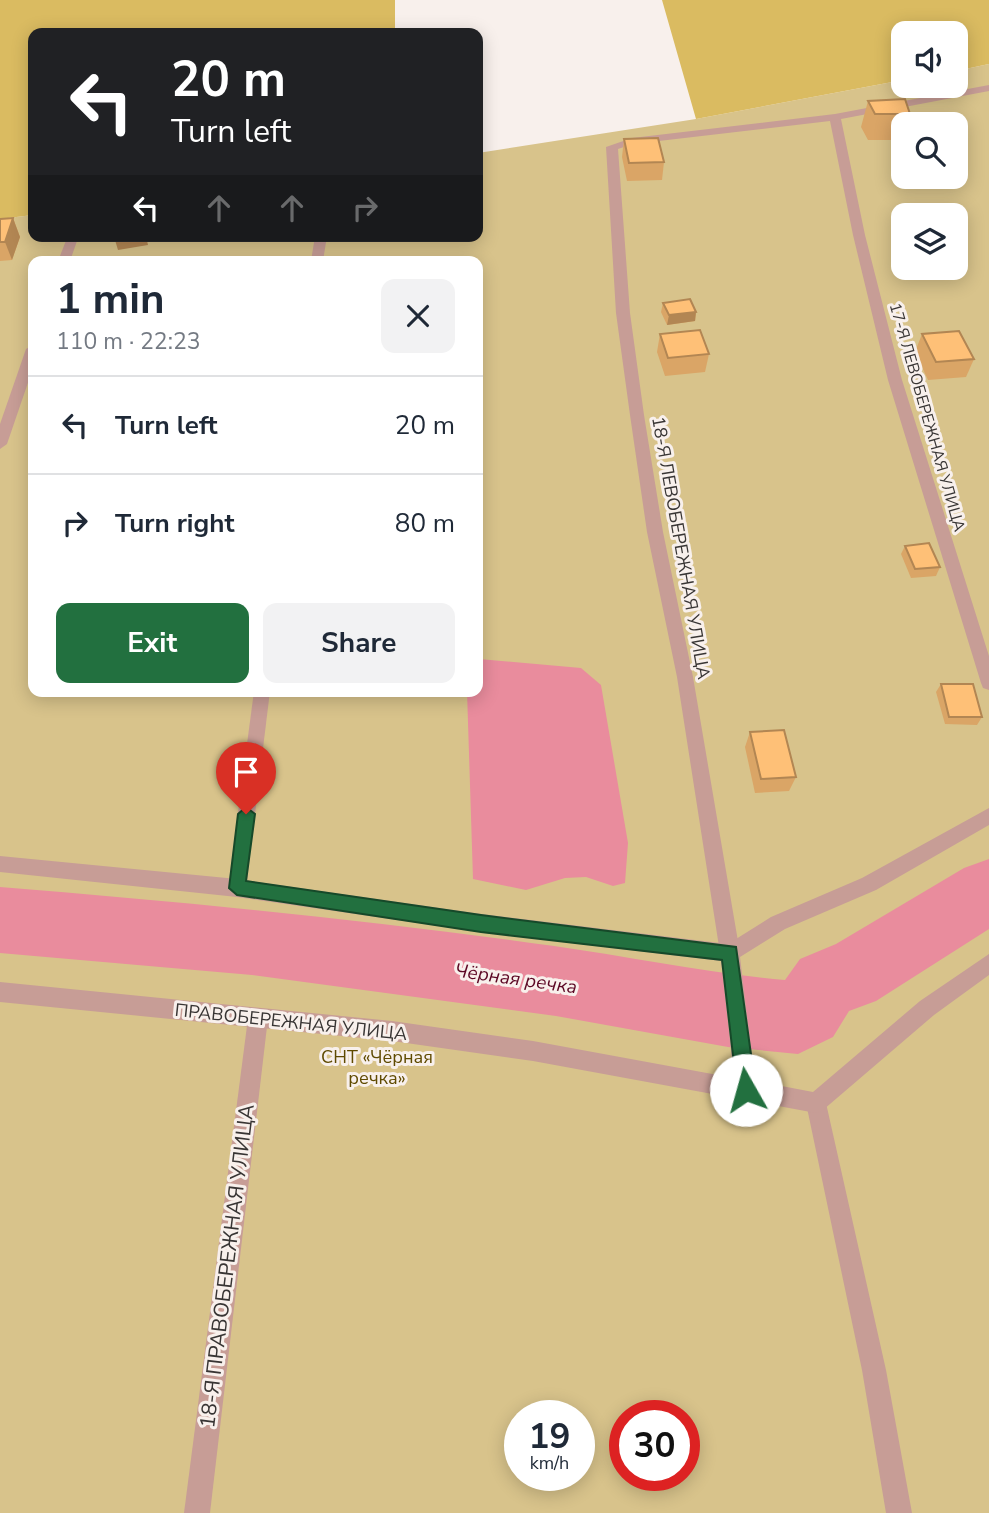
<!DOCTYPE html>
<meta charset="utf-8">
<style>
body{margin:0;font-family:"Nunito Sans",sans-serif;background:#f2f2f3;color:#1f2937;height:100vh;display:flex;flex-direction:column;font-size:26px;white-space:nowrap}
*{box-sizing:border-box;margin:0}
p{font-size:23px;color:#747a83}
.icon{flex:none;width:38px;height:38px;fill:none;stroke:currentColor;stroke-width:2;stroke-linecap:round;stroke-linejoin:round}
.map{position:relative;flex:1;overflow:hidden}
.sheet{position:absolute;left:28px;top:256px;width:455px;height:441px;display:flex;flex-direction:column;background:#fff;border-radius:14px;box-shadow:0 4px 18px #0003}
.sheet>*{flex:none}
.hud{position:absolute;left:28px;top:28px;width:455px;height:214px;border-radius:14px;box-shadow:0 4px 18px #0003;background:#202124;color:#fff;overflow:hidden}
.tools{position:absolute;left:891px;top:21px;display:grid;gap:14px}
.tools a{display:grid;place-items:center;width:77px;height:77px;border-radius:14px;background:#fff;box-shadow:0 4px 18px #0003;font-size:35px}
.speed{position:absolute;left:504px;top:1400px;display:flex;gap:14px;font-size:35px;font-weight:700;text-align:center}
.speed>*{display:grid;place-content:center;width:91px;height:91px;border-radius:50%;background:#fff;box-shadow:0 4px 18px #0003;line-height:1}
.speed small{font-size:18px;font-weight:400}
.speed .limit{border:10px solid #d22;background:#fff;color:#111}
.pin{position:absolute;display:grid;place-items:center;width:60px;height:60px;color:#fff;margin:-72px -30px;border-radius:50% 50% 50% 0;rotate:-45deg;box-shadow:0 0 7px #0007}
.pin .icon{rotate:45deg}
.me{position:absolute;width:77px;margin:-38px;rotate:353deg;stroke-linejoin:round;filter:drop-shadow(0 0 5px #0008)}
.turn{display:flex;align-items:center;gap:24px;height:147px;padding:0 28px;font-size:32px}
.turn .icon{width:91px;height:91px;stroke-width:2.5}
.turn b{display:block;font-size:49px;line-height:60px}
.lanes{display:flex;align-items:center;height:66px;padding:0 28px;background:#0003;justify-content:center;gap:35px;direction:ltr}
.lanes .off{opacity:.35}
.round{display:grid;place-items:center;flex:none;width:74px;height:74px;border-radius:14px;background:#f2f2f3}
.head{display:flex;align-items:center;justify-content:space-between;height:119px;padding:0 28px}
h1{font-size:42px;font-weight:700;line-height:52px}
.button{display:flex;gap:14px;margin-top:auto;padding:14px 28px}
.button a{flex:1;height:80px;border-radius:14px;background:#22703f;color:#fff;font-size:28px;font-weight:700;line-height:80px;text-align:center}
.button a+a{background:#f2f2f3;color:#1f2937}
ul{padding:0;list-style:none}
li{display:flex;align-items:center;gap:21px;height:98px;padding:0 28px;border-top:2px solid #e0e1e3}
li div{flex:1}
li b{display:block;font-size:26px}
li em{font-style:normal}
.map>svg:first-child{display:block}
</style>
<div class="map">
<svg width="989" height="1513" viewBox="0 0 989 1513">
<rect width="100%" height="100%" fill="#f8f0ec"/>
<path fill="#d8c38b" fill-rule="evenodd" d="M989,64v1449h-989v-1294l33,-4v21h445v-83l218,-34 207,-39v6h53v-15zM903,124h53v53h-53zM903,215h53v53h-53zM33,261h445v430h-445zM520,1416h59v59h-59zM625,1416h59v59h-59z"/>
<g fill="#dabb61">
<path d="M0,0h395v33h-362v182l-33,4z"/>
<path d="M662,0h327v64l-33,7v-38h-53v47l-207,39z"/>
</g>
<path fill="#e98c9d" d="M479,659l102,9 20,17 27,158 -3,40 -12,3 -27,-9 -21,1 -39,12 -53,-11 -6,-188h11z"/>
<g fill="none" stroke-linecap="round" stroke-linejoin="round">
<path fill="#e98c9d" fill-rule="evenodd" d="M989,859v70l-113,72 -27,10 -16,26 -35,17 -70,-7 -172,-31 -304,-41 -252,-22v-66c185,15 370,33 554,59 77,11 153,27 231,34l15,-21 36,-15 128,-76z"/>
<g fill="#c79d96" fill-rule="evenodd">
<path d="M989,85v6l-148,28 24,116 37,145 87,276v34l-6,-2 -2,-5 -93,-303 -35,-145 -23,-114 -197,23 -15,5 12,164 14,102 19,117 30,145 47,276 -3,6 -7,3 -7,-3 -3,-6 -43,-276 -30,-145 -17,-117 -14,-102 -10,-166 26,-9 203,-24z"/>
<path d="M315,236h12l-4,25h-12z"/>
<path d="M67,238l10,3 -7,20h-12z"/>
<path d="M33,345v23l-26,76 -7,5v-25l26,-75z"/>
<path d="M254,691h16l-24,197 -2,6 -7,3 -7,-3 -2,-6z"/>
<path d="M258,1008l7,3 3,7 -58,495h-26l64,-495 3,-7z"/>
<path d="M816,1093l7,3 3,7 60,267 26,143h-26l-24,-143 -56,-267 3,-7z"/>
</g>
<path fill="#c79d96" fill-rule="evenodd" d="M989,808v17l-113,65 -91,39 -45,28 15,124 58,11 107,-91 69,-47v21l-55,40 -111,95 -7,3 -283,-52 -141,-20 -392,-39v-20l392,39 141,20 201,37 -13,-117 -240,-29 -244,-35 -237,-25v-16l237,23 244,35 247,30 43,-27 91,-39z"/>
</g>
<g fill="#daa566">
<path d="M868,101l42,13 -3,10h-4l-1,16h-34l-7,-13z"/>
<path d="M624,139l40,23 -2,18 -35,1 -5,-24z"/>
<path d="M13,218l7,19 -8,23 -12,1v-42z"/>
<path d="M663,303l33,9 -1,9 -28,4 -6,-13z"/>
<path d="M660,334l49,20 -4,18 -40,4 -8,-24z"/>
<path d="M922,334l52,25 -8,18 -38,3 -13,-28z"/>
<path d="M905,546l35,21 -4,9 -25,2 -10,-24z"/>
<path d="M941,684l41,33 -5,8 -32,-1 -9,-32z"/>
<path d="M750,732l46,45 -7,14 -34,2 -10,-46z"/>
</g>
<g fill="#b28653">
<path d="M13,218l7,19 -8,23 -7,-18z"/>
<path d="M143,236h3l2,9 -30,5 -3,-10z"/>
<path d="M696,312l-1,9 -28,4 2,-10z"/>
</g>
<g fill="#fec077" stroke="#b28653" stroke-width="2">
<path d="M905,99l5,15h-35l-7,-13z"/>
<path d="M658,138l6,24 -35,1 -5,-24z"/>
<path d="M13,218l-8,24h-5v-23z"/>
<path d="M114,236h29l-28,4z"/>
<path d="M690,299l6,13 -27,3 -6,-12z"/>
<path d="M700,330l9,24 -41,4 -8,-24z"/>
<path d="M959,331l15,28 -38,3 -14,-28z"/>
<path d="M929,543l11,24 -25,2 -10,-23z"/>
<path d="M941,684h32l9,33h-33z"/>
<path d="M784,730l12,47 -35,2 -11,-47z"/>
</g>
<path fill="#22703f" stroke="#164929" stroke-width="2" d="M246,807l9,7 -9,67 235,34 255,32 20,143 -3,7 -7,3 -7,-3 -2,-7 -15,-130 -241,-28 -244,-37 -8,-7 9,-74z"/>
<g text-anchor="middle" stroke-width="6" stroke-linejoin="round" paint-order="stroke">
<g font-size="16" fill="#383534" stroke="#f8f0ec">
<text transform="translate(928 417) rotate(74)" y="6">17-Я ЛЕВОБЕРЕЖНАЯ УЛИЦА</text>
</g>
<g font-size="18" fill="#383534" stroke="#f8f0ec">
<text transform="translate(681 548) rotate(80)" y="6">18-Я ЛЕВОБЕРЕЖНАЯ УЛИЦА</text>
<text transform="translate(291 1022) rotate(6)" y="6">ПРАВОБЕРЕЖНАЯ УЛИЦА</text>
</g>
<g font-size="18" fill="#5f4a00" stroke="#f8f0ec">
<text x="377" y="1063">СНТ «Чёрная<tspan x="377" dy="21">речка»</tspan></text>
</g>
<g font-size="19" font-style="italic" fill="#5c0724" stroke="#f8f0ec">
<text transform="translate(516 978) rotate(8)" y="7">Чёрная речка</text>
</g>
<g font-size="21" fill="#383534" stroke="#f8f0ec">
<text transform="translate(227 1266) rotate(-83)" y="7">18-Я ПРАВОБЕРЕЖНАЯ УЛИЦА</text>
</g>
</g>
</svg>
<div class="tools">
<a><svg class="icon" aria-label="sound" viewBox="0 0 24 24"><path d="M4 9h4l5-4v14l-5-4H4zM17 9q2 3 0 6"/></svg></a>
<a><svg class="icon" aria-label="search" viewBox="0 0 24 24"><circle cx="10" cy="10" r="6"/><path d="M15 15l6 6"/></svg></a>
<a><svg class="icon" aria-label="layers" viewBox="0 0 24 24"><path d="M12 4l9 5-9 5-9-5zM3 14l9 5 9-5"/></svg></a>
</div>
<div class="speed"><div>19<small>km/h</small></div><div class="limit">30</div></div>
<div class="pin" style="left:246px;top:814px;background:#d93025"><svg class="icon" aria-label="arrive" viewBox="0 0 24 24"><path d="M6 21V4h12l-3 4 3 4H6"/></svg></div>
<svg class="me" style="left:746px;top:1090px" viewBox="-20 -20 40 40"><circle r="19" fill="#fff"/><path d="M0-13L10 11 0 6-10 11z" fill="#22703f"/></svg>
<div class="hud">
<div class="turn"><svg class="icon" aria-label="left" viewBox="0 0 24 24"><path d="M17 20v-9H6M10 6l-5 5 5 5"/></svg><div><b>20 m</b>Turn left</div></div>
<div class="lanes"><svg class="icon" aria-label="left" viewBox="0 0 24 24"><path d="M17 20v-9H6M10 6l-5 5 5 5"/></svg><svg class="icon off" aria-label="ahead" viewBox="0 0 24 24"><path d="M12 20V5M6 11l6-6 6 6"/></svg><svg class="icon off" aria-label="ahead" viewBox="0 0 24 24"><path d="M12 20V5M6 11l6-6 6 6"/></svg><svg class="icon off" aria-label="right" viewBox="0 0 24 24"><path d="M7 20v-9h11M14 6l5 5-5 5"/></svg></div>
</div>
<section class="sheet">
<div class="head"><div><h1>1 min</h1><p>110 m · 22:23</p></div><a class="round"><svg class="icon" aria-label="close" viewBox="0 0 24 24"><path d="M6 6l12 12M18 6L6 18"/></svg></a></div>
<ul>
<li><svg class="icon" aria-label="left" viewBox="0 0 24 24"><path d="M17 20v-9H6M10 6l-5 5 5 5"/></svg><div><b>Turn left</b></div><em>20 m</em></li>
<li><svg class="icon" aria-label="right" viewBox="0 0 24 24"><path d="M7 20v-9h11M14 6l5 5-5 5"/></svg><div><b>Turn right</b></div><em>80 m</em></li>
</ul>
<div class="button"><a>Exit</a><a>Share</a></div>
</section>
</div>
